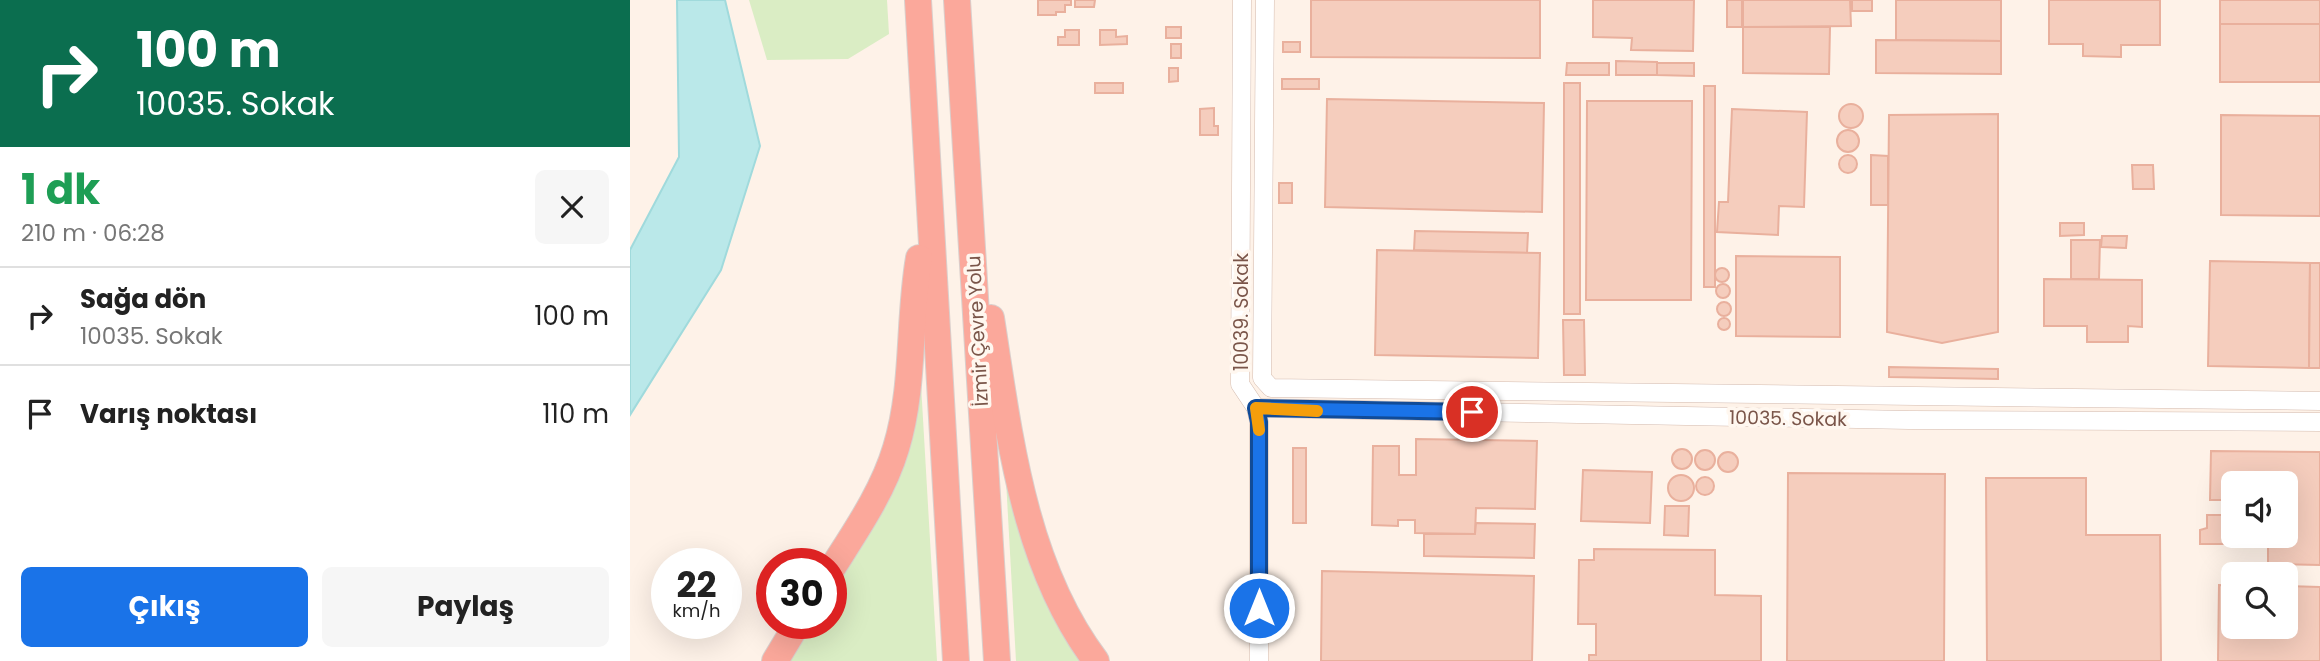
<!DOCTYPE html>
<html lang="tr">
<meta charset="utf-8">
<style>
body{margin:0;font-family:Poppins,sans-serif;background:#f6f6f6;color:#222;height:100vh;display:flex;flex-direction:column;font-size:26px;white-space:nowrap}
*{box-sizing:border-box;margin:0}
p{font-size:23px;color:#767676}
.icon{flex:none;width:38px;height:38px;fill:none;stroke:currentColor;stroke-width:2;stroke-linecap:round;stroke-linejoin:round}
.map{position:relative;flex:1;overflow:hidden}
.details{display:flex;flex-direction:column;background:#fff;width:630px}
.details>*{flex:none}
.hud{background:#0b6e4f;color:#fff;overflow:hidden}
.fabs{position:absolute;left:1591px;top:471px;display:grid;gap:14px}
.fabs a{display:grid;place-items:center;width:77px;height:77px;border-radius:10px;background:#fff;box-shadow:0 7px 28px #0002;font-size:35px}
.speed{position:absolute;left:21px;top:548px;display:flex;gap:14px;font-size:35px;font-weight:700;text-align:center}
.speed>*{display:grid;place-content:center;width:91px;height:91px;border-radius:50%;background:#fff;box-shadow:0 7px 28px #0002;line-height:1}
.speed small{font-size:18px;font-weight:400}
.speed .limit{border:10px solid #d22;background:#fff;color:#111}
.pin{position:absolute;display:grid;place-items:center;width:60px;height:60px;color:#fff;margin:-30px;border:4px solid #fff;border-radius:50%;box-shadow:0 2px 7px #0007}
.me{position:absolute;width:77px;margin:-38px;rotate:0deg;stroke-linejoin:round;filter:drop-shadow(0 0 5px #0008)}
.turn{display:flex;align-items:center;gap:24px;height:147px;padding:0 21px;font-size:32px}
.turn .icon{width:91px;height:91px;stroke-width:2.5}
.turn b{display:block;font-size:49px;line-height:60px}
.round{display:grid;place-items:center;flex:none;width:74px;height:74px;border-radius:10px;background:#f6f6f6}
.overview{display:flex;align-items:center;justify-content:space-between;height:119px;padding:0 21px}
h1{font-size:42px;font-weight:700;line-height:52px;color:#1e9e55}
.primary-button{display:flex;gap:14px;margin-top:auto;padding:14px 21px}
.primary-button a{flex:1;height:80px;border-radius:10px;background:#1a73e8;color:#fff;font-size:28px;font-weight:700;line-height:80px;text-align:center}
.primary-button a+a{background:#f6f6f6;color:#222}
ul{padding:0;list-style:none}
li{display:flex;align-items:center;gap:21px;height:98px;padding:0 21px;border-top:2px solid #e0e0e0}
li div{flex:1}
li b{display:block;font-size:26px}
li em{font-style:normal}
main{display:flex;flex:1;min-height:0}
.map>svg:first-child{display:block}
</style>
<main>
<section class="details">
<div class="hud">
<div class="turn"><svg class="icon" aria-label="right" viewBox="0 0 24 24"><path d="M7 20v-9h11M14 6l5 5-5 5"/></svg><div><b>100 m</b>10035. Sokak</div></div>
</div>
<div class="overview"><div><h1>1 dk</h1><p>210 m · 06:28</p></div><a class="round"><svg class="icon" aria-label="close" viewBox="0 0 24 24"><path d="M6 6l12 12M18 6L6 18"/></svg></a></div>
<ul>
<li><svg class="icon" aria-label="right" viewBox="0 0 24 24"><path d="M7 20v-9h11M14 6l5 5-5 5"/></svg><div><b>Sağa dön</b><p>10035. Sokak</p></div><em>100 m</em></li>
<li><svg class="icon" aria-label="arrive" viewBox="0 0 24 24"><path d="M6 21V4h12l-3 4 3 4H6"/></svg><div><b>Varış noktası</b></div><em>110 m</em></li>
</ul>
<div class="primary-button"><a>Çıkış</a><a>Paylaş</a></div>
</section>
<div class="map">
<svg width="1690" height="661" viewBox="0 0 1690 661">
<rect width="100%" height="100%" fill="#fef2e8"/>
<g fill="#daedc4">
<path d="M119,0h138l2,34 -41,25 -81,1z"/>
<path d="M290,367l17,294h-153l23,-38h24v-39l33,-52z"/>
<path d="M375,462l79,199h-68z"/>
</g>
<path fill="#bae8e9" stroke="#a0dadc" stroke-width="2" d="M47,0h48l35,146 -39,124 -91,145v-165l49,-93z"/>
<g fill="#f5cdbd" stroke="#e9b09d" stroke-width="2">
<path d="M408,0h33v5h-6v7h-9v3h-18z"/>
<path d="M445,0h20l-1,7h-19z"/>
<path d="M681,0h229v58l-229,-1z"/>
<path d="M963,0h101l-1,51 -62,-1 1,-12 -39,-1z"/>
<rect x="1097" y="0" width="15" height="27"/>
<path d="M1113,0h107l1,26 -108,1z"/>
<rect x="1222" y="0" width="20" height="11"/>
<path d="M1266,0h105v41l-105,-1z"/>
<path d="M1419,0h111v45h-39v12l-38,-1v-12h-34z"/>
<rect x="1590" y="0" width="100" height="24"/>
<rect x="1590" y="24" width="100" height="58"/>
<rect x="536" y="27" width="15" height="11"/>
<path d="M1113,27h87l-1,47 -86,-1z"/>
<path d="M435,30h14v15h-21v-8h7z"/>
<path d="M470,30h16v7l11,-1v8l-27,1z"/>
<path d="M1246,40l125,1v33l-125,-1z"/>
<rect x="653" y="42" width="17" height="10"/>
<rect x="541" y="44" width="10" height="14"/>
<path d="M986,61l41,1v13h-41z"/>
<path d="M937,63h42v12h-43z"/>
<path d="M1027,63h37v13l-37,-1z"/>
<path d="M539,68h9v13l-9,1z"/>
<rect x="652" y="79" width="37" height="10"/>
<rect x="465" y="83" width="28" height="10"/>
<rect x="934" y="83" width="16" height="231"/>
<rect x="1074" y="86" width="11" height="201"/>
<path d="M697,99l217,4 -2,109 -217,-5z"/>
<path d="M957,101h105l-1,199h-105z"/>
<circle cx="1221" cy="116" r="12"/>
<path d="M584,108v18h4v9h-18v-26z"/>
<path d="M1102,109l75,3 -3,95 -25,-1 -1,29 -61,-3 2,-30h9z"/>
<path d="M1368,114v218l-56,11 -55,-11 2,-217z"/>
<path d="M1591,115l99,1v100l-99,-1z"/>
<circle cx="1218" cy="141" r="11"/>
<circle cx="1218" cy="164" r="9"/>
<path d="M1241,155l17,1v49h-17z"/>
<path d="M1502,165h21l1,24h-21z"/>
<rect x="649" y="183" width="13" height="20"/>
<path d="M1430,223h24v12l-24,1z"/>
<path d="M785,231l113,2 -1,20 -113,-3z"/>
<path d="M1472,236h25l-1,12 -25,-1z"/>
<path d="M1441,240h29l-1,39h-28z"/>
<path d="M747,250l163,3 -2,105 -163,-3z"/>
<path d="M1106,256l104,1v80l-104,-1z"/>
<path d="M1580,261l100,2 -1,105 -101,-2z"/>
<path d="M1680,263h10v105h-11z"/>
<circle cx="1092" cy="275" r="7"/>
<path d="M1414,279l98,1v47l-14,-1v16h-41v-16h-43z"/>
<circle cx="1093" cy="291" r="7"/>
<circle cx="1094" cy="309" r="7"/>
<circle cx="1094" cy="324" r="6"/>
<path d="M933,320h21l1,55h-21z"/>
<path d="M1259,367l109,2v10l-109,-2z"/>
<path d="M786,439l121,2 -2,68 -59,-1 -1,26 -60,-1v-13h-17v6l-26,-1 1,-79h26v29h17z"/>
<rect x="663" y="448" width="13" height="75"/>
<circle cx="1052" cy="459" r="10"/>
<circle cx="1075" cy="460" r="10"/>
<path d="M1581,451l109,1v113l-52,-1v-18h-16v-10h34v-53h-53v17h-23z"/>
<circle cx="1098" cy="462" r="10"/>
<path d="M953,470l69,2 -2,51 -69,-2z"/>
<path d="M1158,473l157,1 -1,187h-157z"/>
<circle cx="1051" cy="488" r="13"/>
<circle cx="1075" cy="486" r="9"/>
<path d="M1356,478h100v57h74l1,126h-174z"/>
<path d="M1035,506h24l-1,30 -24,-1z"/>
<path d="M1577,515h19v13l7,2v6h8v8h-41v-14l7,-2z"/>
<path d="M846,523l59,1 -1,34 -110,-2v-22h51z"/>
<path d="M964,549l121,1v45l46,1v65h-172v-6h7v-31h-18l1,-64h15z"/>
<path d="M692,571l212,5 -2,85h-211z"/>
<path d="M1589,585l14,1v40h53v-40l34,1v74h-102z"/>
</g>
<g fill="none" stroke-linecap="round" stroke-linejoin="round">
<g stroke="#d4bbaf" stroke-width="19">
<g id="minor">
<path d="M612,0l-2,384 16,24 3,14v239"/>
<path d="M635,0l-3,378 9,10 1049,13"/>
<path d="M626,408l653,12 411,2"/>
</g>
</g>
<g stroke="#dacfcc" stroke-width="28">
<g id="highway">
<path d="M288,0l38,661"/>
<path d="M327,0l40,661"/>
<path d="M361,318c18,115 32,247 105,343"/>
<path d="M201,570c24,-38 52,-78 65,-122 19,-62 12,-127 23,-190"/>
<path d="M145,661l23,-38"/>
</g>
</g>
<use href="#minor" stroke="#fff" stroke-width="18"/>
<use href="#highway" stroke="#fba89b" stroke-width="26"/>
</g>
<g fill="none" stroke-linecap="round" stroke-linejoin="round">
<g stroke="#114b97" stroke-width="18">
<path id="route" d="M629,608v-186l-3,-14 216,4"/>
</g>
<use href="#route" stroke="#1a73e8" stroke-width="12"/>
<path stroke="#f59e0b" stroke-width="12" d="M629,430l-3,-22 61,3"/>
</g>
<g text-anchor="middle" stroke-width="7" stroke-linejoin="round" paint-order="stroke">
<g font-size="19" fill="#7a5549" stroke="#fff7ef">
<text transform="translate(611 312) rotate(-90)" y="7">10039. Sokak</text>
<text transform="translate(347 331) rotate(-93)" y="7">İzmir Çevre Yolu</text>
<text transform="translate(1158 418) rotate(1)" y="7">10035. Sokak</text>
</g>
</g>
</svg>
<div class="fabs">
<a><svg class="icon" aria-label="sound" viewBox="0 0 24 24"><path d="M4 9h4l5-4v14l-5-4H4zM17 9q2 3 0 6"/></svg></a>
<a><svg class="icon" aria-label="search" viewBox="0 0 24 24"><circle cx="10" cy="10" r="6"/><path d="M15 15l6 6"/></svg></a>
</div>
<div class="speed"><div>22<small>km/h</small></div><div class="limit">30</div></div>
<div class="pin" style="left:842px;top:412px;background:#d93025"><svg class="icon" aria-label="arrive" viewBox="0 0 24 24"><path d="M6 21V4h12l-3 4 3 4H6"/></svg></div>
<svg class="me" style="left:629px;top:608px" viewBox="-20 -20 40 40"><circle r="17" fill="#1a73e8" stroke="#fff" stroke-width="3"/><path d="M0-11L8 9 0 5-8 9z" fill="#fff"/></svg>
</div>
</main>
